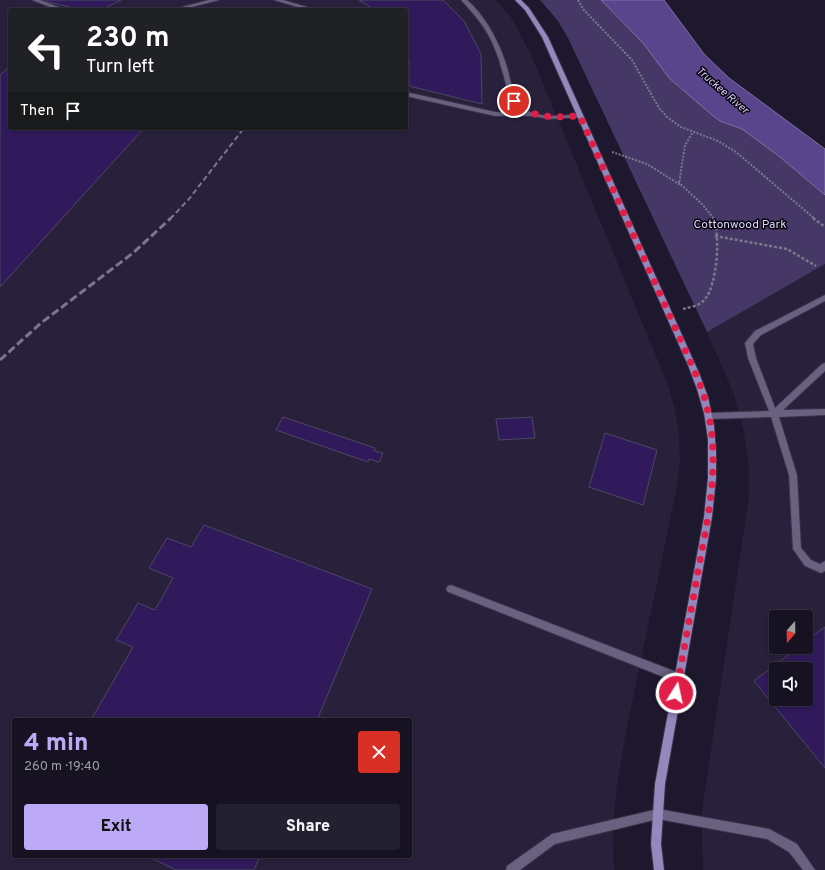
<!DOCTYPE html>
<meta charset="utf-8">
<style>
body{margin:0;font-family:Overpass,sans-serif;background:#23202f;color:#f1f3f6;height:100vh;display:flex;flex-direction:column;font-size:15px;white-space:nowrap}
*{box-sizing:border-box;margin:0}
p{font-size:13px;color:#9e9ea5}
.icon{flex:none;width:22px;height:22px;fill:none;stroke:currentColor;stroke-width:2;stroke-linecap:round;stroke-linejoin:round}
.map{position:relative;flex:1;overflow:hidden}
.drawer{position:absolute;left:12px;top:718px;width:400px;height:140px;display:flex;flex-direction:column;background:#161222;border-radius:4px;box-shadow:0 2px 6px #0003,0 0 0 1px #353240}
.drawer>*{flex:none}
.top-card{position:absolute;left:8px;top:8px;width:400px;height:122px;border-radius:4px;box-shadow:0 2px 6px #0003,0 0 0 1px #353240;background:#202124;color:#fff;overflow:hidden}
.needle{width:26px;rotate:200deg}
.fabs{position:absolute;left:769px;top:610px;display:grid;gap:8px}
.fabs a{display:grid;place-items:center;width:44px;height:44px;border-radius:4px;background:#161222;box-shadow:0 2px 6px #0003,0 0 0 1px #353240;font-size:20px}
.pin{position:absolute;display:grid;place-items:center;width:34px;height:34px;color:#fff;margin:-17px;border:2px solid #fff;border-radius:50%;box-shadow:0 1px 4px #0007}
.me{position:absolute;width:44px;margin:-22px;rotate:10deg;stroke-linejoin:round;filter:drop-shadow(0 0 3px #0008)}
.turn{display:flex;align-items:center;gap:14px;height:84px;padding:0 12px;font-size:18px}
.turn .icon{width:52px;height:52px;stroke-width:2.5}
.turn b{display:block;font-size:28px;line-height:34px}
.then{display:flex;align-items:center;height:38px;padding:0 12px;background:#0003;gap:8px;font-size:15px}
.round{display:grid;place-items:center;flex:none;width:42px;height:42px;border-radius:4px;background:#23202f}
.head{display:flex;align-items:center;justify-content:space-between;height:68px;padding:0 12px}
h1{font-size:24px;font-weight:800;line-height:30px;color:#bcaaf6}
.cta{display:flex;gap:8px;margin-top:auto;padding:8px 12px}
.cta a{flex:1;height:46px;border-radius:4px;background:#bcaaf6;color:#111;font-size:16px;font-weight:800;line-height:46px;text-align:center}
.cta a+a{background:#23202f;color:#f1f3f6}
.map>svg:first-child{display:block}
</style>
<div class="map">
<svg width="825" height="870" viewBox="0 0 825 870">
<rect width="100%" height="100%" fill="#1e182e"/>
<g fill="#29213c" fill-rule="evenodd">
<path d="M0,0h496l17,20 19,37 136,328 7,25 4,24 1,28 -4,29 -49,236 -10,57 -4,45 1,41h-614zM10,10h396v118h-396zM14,720h396v136h-396z"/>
<path d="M825,264v606h-122l-1,-60 47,-313v-29l-5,-35 -10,-39 -27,-62zM776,617h30v30h-30zM776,669h30v30h-30z"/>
</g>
<path fill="#453866" d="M540,0h61l42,43 26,35 43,37 8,6 22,8 38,28 45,38v69l-118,68 -139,-294 -10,-17z"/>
<path fill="#59458b" stroke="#8071a7" d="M601,0h63l40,54 25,24 96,71v46l-45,-38 -38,-28 -22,-8 -8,-6 -43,-37 -26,-35z"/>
<g fill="#311a5c" stroke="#4d4861" fill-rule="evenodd">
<path d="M40,0h81l-20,10h-19z"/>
<path d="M359,0h84l21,21 17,33 1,50 -73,-18v-26l-3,-8v-42h-31z"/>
<path d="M10,66v62h134l-144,159v-212z"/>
<path d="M283,417l92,31 -1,3 9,2 -4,9 -10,-3 -1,3 -92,-32z"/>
<path d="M532,417l3,21 -36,2 -3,-21z"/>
<path d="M605,433l52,17 -14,55 -54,-18z"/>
<path d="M204,525l168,64 -55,131h-226l42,-73 -17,-7 22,-37 17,7 18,-32 -24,-10 18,-30 24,9z"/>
<path d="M825,627v141l-71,-87 45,-34h7v-6zM776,669h30v30h-30z"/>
<path d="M147,856h113l-6,14h-78z"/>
</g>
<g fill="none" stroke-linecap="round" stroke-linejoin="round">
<g stroke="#393348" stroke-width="2">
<g id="lane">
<path d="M32,0h8l26,10h-8z"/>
<path d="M209,0h10l-39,10h-10z"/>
<path d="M274,0h9l34,10h-9z"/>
<path d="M461,0h6c15,13 25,30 33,48 3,7 6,15 8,23 4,15 5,32 20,40 16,8 36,4 52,3l3,2 -1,1 -33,2 -16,-3h-38l-89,-20v-4l89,20 29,1c-17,-11 -17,-29 -23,-46 -2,-9 -6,-18 -10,-27 -8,-16 -18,-27 -30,-40z"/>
<path d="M825,295v6l-64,34 -8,9 3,14 19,50 47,-44 3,-1v8l-42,39 42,-1v6l-46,2 18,58 4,73 10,12 9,4 5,-3v10l-4,2 -16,-7 -12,-17 -4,-74 -18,-58 -62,2 -3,-1 -1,-2 1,-2 3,-1 60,-2 -21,-53 -3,-15 10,-12z"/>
<path d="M451,585l228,88 3,2 2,3 -2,3 -3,2 -228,-90 -3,-1 -2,-3 2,-3z"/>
<path d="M658,809l111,20 28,15 18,26h-12l-14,-18 -22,-13 -109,-20 -103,25 -35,26h-14l1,-4 45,-32z"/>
</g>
</g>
<g stroke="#393348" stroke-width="2">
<path id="secondary" d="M515,0h6l8,8 19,29 151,336 9,24 6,29 2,26v26l-4,39 -47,267 -4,60 3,26h-10l-3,-26 4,-60 49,-267 4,-39v-39l-4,-26 -7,-24 -9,-24 -146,-328 -17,-27z"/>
</g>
<g stroke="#7c788b" stroke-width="2" stroke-dasharray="2 1.5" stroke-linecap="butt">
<path d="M578,0l5,9 49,51 27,48 8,9 14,10 37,14 18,11 79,67"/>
<path d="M612,152l35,12 32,20 6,-39 8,-13"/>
<path d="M678,182l24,22 12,15"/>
</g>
<g stroke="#7c788b" stroke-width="2.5" stroke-dasharray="3 2" stroke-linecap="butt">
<path d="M813,218l12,9"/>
<path d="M715,236l72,13 29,17"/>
<path d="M683,309c7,-2 17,-3 22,-10 12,-14 16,-64 8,-81"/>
</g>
<use href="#lane" fill="#686180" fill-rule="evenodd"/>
<use href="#secondary" fill="#9387bb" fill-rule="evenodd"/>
<path stroke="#7b778a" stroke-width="2" stroke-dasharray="5.5 3" stroke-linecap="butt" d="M170,219l19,-20 55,-71"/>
<path stroke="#7b778a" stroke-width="3" stroke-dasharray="8 3.5" stroke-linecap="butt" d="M0,360l41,-37 92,-70 38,-35"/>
</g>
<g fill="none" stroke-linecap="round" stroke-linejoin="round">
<path stroke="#e11d48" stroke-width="7" stroke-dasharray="0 12.6" d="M514,101c17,19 43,16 66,15l105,234c9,20 19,41 23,62 12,53 0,107 -10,159 -7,41 -15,82 -22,122"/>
</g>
<g text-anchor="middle" stroke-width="3" stroke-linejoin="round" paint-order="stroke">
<g font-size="11" font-style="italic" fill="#d4cbf4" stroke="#07050e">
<text transform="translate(723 90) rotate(41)" y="4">Truckee River</text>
</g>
<g font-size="12" fill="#ddd5fe" stroke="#07050e">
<text x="740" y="228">Cottonwood Park</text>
</g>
</g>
</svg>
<div class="fabs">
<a><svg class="needle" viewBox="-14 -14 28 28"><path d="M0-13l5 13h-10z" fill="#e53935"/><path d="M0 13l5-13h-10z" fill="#9e9ea5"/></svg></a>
<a><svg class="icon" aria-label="sound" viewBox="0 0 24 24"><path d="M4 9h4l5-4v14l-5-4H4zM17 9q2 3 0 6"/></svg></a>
</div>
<div class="pin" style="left:514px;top:101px;background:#d93025"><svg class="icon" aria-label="arrive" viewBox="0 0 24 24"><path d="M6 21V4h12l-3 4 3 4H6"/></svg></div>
<svg class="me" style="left:676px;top:693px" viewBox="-20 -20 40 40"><circle r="17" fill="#e11d48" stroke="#fff" stroke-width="3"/><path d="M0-11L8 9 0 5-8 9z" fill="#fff"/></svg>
<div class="top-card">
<div class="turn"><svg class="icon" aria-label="left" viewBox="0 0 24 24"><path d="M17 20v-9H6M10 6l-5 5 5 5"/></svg><div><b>230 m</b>Turn left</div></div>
<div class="then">Then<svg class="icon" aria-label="arrive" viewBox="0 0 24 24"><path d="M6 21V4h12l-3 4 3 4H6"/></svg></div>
</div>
<section class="drawer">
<div class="head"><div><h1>4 min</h1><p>260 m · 19:40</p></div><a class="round" style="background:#d93025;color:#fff"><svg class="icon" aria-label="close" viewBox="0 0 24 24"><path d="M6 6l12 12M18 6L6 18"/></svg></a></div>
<div class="cta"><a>Exit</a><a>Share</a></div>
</section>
</div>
